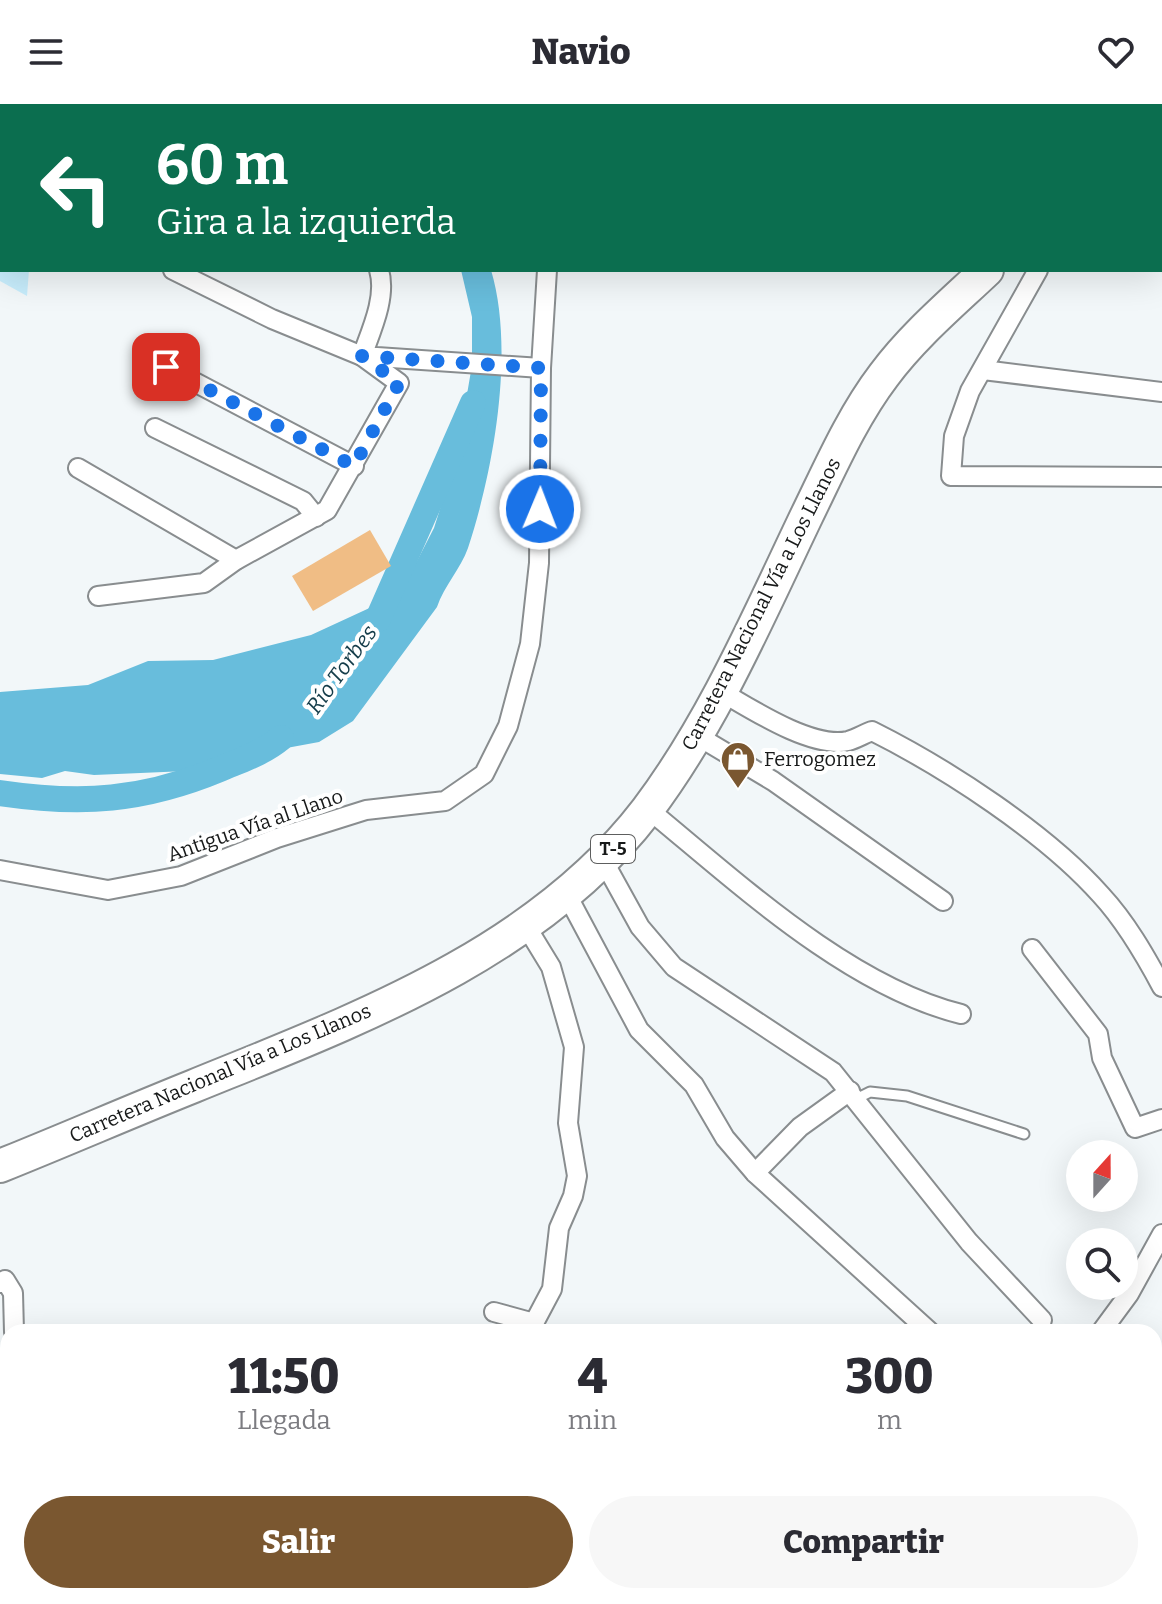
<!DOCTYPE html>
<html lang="es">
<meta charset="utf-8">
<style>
body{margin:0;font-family:Bitter,serif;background:#f7f7f7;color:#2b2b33;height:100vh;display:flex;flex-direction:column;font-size:30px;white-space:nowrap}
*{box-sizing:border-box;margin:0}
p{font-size:26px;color:#7c7c81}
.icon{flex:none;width:44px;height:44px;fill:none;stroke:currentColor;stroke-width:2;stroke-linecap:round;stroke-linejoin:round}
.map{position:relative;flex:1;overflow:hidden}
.drawer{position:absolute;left:0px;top:1220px;width:1162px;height:280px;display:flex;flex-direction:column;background:#fff;border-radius:24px 24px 0 0;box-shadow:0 8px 32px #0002}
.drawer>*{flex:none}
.top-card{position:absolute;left:0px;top:0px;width:1162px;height:168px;box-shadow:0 8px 32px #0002;background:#0b6e4f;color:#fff;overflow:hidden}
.needle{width:52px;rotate:21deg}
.buttons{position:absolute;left:1066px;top:1036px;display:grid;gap:16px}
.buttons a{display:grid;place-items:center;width:72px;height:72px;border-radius:50%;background:#fff;box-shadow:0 8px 32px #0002;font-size:40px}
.pin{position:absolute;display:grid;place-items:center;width:68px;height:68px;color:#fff;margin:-34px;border-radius:16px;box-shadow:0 4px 12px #0006}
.me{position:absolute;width:88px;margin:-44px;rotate:1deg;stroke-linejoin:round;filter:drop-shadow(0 0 6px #0008)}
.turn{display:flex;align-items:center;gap:28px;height:168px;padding:0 24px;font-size:36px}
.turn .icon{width:104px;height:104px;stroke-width:2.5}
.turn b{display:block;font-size:56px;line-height:68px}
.eta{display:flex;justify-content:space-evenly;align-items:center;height:136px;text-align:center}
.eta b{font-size:48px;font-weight:800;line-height:56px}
.primary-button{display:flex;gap:16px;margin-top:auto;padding:16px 24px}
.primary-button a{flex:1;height:92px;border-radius:48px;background:#7a5730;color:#fff;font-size:32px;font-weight:800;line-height:92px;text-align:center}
.primary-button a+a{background:#f7f7f7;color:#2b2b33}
header{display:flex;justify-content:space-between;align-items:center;height:104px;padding:0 24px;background:#fff;font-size:36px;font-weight:800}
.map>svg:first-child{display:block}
</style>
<header><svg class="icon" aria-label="menu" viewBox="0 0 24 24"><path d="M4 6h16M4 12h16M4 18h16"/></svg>Navio<svg class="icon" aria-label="heart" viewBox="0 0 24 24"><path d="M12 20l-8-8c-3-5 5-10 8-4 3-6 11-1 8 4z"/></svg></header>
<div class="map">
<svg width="1162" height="1500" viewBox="0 0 1162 1500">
<rect width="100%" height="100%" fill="#f2f7f9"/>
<path fill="#c7edfc" d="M0,0l37,2h-35v164h27l-2,26 -27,-15z"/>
<path fill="#68bddc" d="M461,166h30c24,80 3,199 -23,278 -7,20 -24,38 -31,59l-84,114 -34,21 -103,19 -29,10 -93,4 -29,-4 -23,7 -42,-4v-82l88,-7 60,-24 65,-1 98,-25 65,-30 40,-42 18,-35 22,-69 16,-94v-48z"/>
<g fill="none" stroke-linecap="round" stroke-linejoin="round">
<g stroke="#68bddc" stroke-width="26">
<path d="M378,515l95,-216"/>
<path d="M0,689c82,12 143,8 220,-24 21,-9 43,-16 61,-31"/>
</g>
</g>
<path fill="#f0bd85" d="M370,426l21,36 -78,45 -21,-35z"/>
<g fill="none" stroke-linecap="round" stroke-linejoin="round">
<g stroke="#898d8f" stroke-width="13">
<path id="lane" d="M856,995l14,-7 37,4 117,38"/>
</g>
<g stroke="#898d8f" stroke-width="22">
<g id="street">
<path d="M203,0l10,2"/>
<path d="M289,0l8,2"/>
<path d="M787,0l6,2"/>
<path d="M166,2v-2"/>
<path d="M561,2v-2"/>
<path d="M379,166c8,27 -8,61 -17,86l179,12"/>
<path d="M1038,166l-68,121 -16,45 -3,40 211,1"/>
<path d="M166,263l188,99"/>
<path d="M983,266l179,22"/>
<path d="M155,324l148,73 13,16"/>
<path d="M78,364l158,92"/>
<path d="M98,492l106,-13 32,-23 91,-50 72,-127 -37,-27 -90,-37 -99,-49"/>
<path d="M720,587c31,18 92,58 128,50 8,-2 16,-7 24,-10 74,37 174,102 229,164 25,27 44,60 61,92"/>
<path d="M696,631l77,46 170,120"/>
<path d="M648,705c89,73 200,177 313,205"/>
<path d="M603,756l37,67 34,40 159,105 136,170 73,78"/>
<path d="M0,766l108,20 73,-14 96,-38 89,-28 79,-9 39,-27 24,-48 22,-82 9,-81 2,-195 6,-98"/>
<path d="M567,791l72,135 55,55 31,53 30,35 175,159"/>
<path d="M1032,845l66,85 4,24 33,70 27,-9"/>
<path d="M755,1069l45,-46 50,-36"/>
<path d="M0,1179l5,-3 8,13 1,39"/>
<path d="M494,1208l40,11 18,-34 7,-61 14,-32 4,-20 -9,-53 6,-76 -23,-80 -25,-41"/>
<path d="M1101,1228l28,-38 33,-60"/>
<path d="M0,1288l8,-1"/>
<path d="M1154,1416l8,8"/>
<path d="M343,1492l13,8"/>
<path d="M556,1492l16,8"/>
<path d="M687,1500l3,-8"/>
<path d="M732,1500l2,-8"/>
<path d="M814,1500l2,-8"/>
<path d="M890,1500l2,-8"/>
<path d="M981,1500l2,-8"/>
</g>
</g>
<g stroke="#898d8f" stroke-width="36">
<g id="highway">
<path d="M1160,27l2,-2"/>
<path d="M0,1062c65,-26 129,-54 194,-80 162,-66 343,-132 453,-276 67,-89 112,-195 160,-295 23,-47 45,-98 77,-140 29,-39 67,-71 103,-105"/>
</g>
</g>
<use href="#lane" stroke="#fff" stroke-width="9"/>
<use href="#street" stroke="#fff" stroke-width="18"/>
<use href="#highway" stroke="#fff" stroke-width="32"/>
</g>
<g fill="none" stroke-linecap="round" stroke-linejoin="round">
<path stroke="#1a73e8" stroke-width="14" stroke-dasharray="0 25.2" d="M166,263l188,99 45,-83 -37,-27 179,12 -1,141"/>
</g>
<defs>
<g id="shop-pin" transform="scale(1.8)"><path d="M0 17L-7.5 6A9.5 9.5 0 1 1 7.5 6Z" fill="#7a5730" stroke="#fff"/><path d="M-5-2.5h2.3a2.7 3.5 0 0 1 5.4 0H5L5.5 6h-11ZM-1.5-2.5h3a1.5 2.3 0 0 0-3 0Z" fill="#fff"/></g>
</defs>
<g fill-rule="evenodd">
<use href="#shop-pin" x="738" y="655"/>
</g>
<g text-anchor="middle" stroke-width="8" stroke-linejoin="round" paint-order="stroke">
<rect fill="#fff" stroke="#5d5e5e" stroke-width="2" x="591" y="731" width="44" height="28" rx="6"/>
<g font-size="18" font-weight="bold" fill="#171919">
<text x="613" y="751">T-5</text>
</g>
<g font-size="20" fill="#171919" stroke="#fff">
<text transform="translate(761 500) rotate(-63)" y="7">Carretera Nacional Vía a Los Llanos</text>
<text transform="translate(255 721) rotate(-19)" y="7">Antigua Vía al Llano</text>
<text transform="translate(220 969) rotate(-23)" y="7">Carretera Nacional Vía a Los Llanos</text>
</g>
<g font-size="20" fill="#171919" stroke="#fff" text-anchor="start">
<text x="764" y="662">Ferrogomez</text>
</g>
<g font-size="22" font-style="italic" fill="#143c49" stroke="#fff">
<text transform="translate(341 565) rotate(-54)" y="8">Río Torbes</text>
</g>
</g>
</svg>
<div class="buttons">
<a><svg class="needle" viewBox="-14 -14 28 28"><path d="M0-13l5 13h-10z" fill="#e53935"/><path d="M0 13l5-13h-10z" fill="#7c7c81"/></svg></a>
<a><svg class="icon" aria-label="search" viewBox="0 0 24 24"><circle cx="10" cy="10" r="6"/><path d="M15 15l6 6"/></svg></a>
</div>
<div class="pin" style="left:166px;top:263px;background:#d93025"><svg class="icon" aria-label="arrive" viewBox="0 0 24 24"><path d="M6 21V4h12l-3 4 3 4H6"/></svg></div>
<svg class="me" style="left:540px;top:405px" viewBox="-20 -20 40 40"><circle r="17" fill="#1a73e8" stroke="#fff" stroke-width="3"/><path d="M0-11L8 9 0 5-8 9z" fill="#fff"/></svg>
<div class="top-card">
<div class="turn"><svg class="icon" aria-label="left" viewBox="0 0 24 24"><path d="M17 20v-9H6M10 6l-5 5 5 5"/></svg><div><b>60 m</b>Gira a la izquierda</div></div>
</div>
<section class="drawer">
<div class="eta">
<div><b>11:50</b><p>Llegada</p></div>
<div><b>4</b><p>min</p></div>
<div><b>300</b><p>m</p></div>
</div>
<div class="primary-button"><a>Salir</a><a>Compartir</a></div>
</section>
</div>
